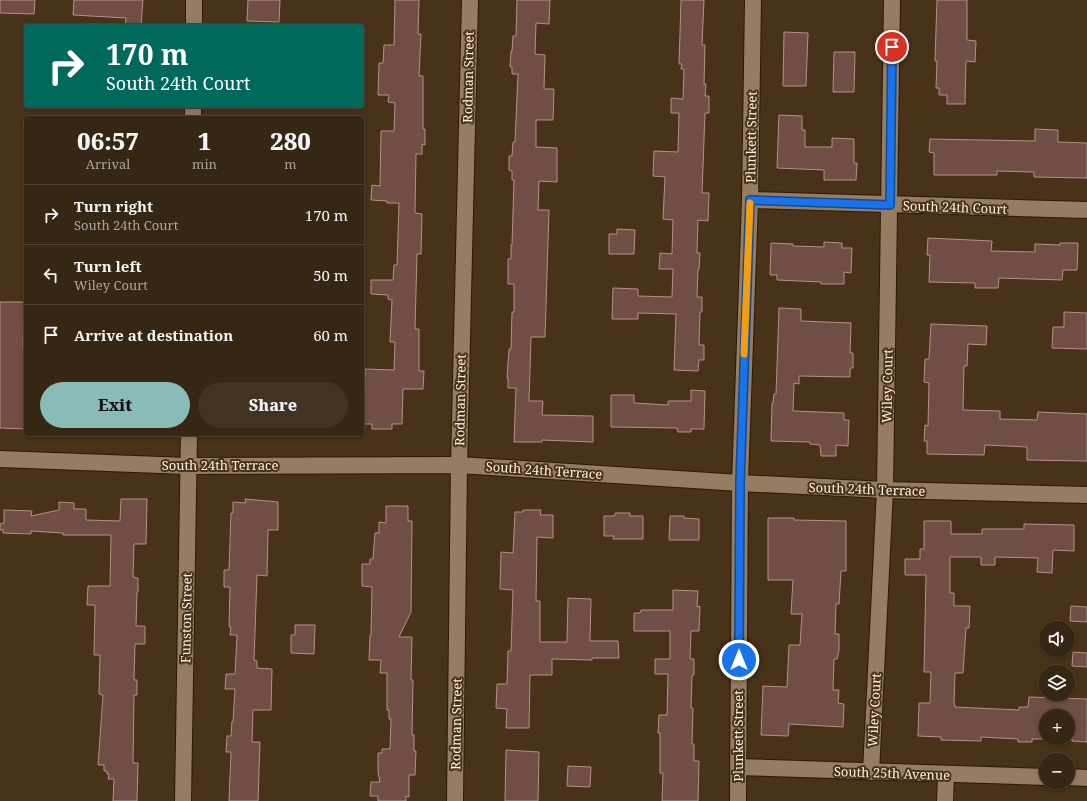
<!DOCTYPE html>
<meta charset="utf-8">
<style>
body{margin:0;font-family:"Noto Serif",serif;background:#413222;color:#f1f3f6;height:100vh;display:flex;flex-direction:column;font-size:15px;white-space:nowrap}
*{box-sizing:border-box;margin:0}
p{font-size:13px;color:#aaa5a0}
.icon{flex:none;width:22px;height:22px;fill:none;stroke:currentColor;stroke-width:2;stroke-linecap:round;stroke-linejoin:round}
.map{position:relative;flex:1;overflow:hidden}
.panel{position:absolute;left:24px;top:116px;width:340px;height:320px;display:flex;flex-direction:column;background:#362614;border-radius:4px;box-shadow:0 2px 6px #0003,0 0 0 1px #504334}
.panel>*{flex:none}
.top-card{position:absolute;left:24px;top:24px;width:340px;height:84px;border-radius:4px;box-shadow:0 2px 6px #0003,0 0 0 1px #504334;background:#00695c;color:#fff;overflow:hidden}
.tools{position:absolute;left:1039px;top:621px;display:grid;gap:8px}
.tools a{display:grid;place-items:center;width:36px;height:36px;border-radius:50%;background:#362614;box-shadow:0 2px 6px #0003,0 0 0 1px #504334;font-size:20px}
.pin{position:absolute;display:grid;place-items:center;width:34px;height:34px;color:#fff;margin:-17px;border:2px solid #fff;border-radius:50%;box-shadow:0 1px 4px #0007}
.me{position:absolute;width:44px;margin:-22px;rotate:0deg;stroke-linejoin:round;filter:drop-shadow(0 0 3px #0008)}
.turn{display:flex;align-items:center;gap:14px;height:84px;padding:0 16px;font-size:18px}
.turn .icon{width:52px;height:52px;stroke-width:2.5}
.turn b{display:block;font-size:28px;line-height:34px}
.eta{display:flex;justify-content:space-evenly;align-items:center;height:68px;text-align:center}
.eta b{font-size:24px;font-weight:800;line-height:28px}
.action{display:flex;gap:8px;margin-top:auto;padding:8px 16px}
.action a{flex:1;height:46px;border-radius:24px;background:#8bbbb9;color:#111;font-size:16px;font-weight:800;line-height:46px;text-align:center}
.action a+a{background:#413222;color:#f1f3f6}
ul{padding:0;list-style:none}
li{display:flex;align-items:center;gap:12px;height:60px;padding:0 16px;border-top:1px solid #504334}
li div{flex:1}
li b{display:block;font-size:15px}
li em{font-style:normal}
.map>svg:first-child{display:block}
</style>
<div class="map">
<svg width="1087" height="801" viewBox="0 0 1087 801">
<rect width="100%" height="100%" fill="#48321a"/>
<g fill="#704e46" stroke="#b69087">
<path d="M0,0h35l-1,14 -34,-1z"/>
<path d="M74,0h69l-2,26h-16l1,-8 -53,-3z"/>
<path d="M248,0h32l-1,22 -32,-1z"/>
<path d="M395,0h24l-1,34h3l-2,42h4v53h2v16l-3,-1v10h-6l-1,59 7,1 -1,40h-4l-2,75h4v42h5l-1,18h-20l-1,35h-10v5h-20v-5h-8l1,-55 29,1 1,-28h-5l2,-42 -4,-1v-4l-17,-1v-14h22l1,-15h3l2,-62h-12v-2l-16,-1 1,-15 8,1 1,-55h13l1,-28 -7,-1 1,-7h-11l1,-32h4l1,-18h10z"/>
<path d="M517,0h33l-1,24 -13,-1 -1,31 10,1 -1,34h10l-1,31h-17v27l21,1v34l-18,-1 -1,29h11l-4,127h-14l-2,64h14l-1,14 51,1v26l-51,-2v2h-28l2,-54h-8v-10h-1l2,-29h2l1,-37h2v-28h-6v-25h3v-14h1l2,-65h-2v-9l-3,-1v-14h3l1,-14h2l3,-68h-6v-7h-2l1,-16h1l1,-15h3z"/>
<path d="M681,0h23l-2,45h3l-1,39h2l-1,12h4v17h-4l-3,80h7l-1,28 -10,-1 -1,33h3l-1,16h-1l-1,28h5v15h-2l-1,33h5v15h-5l-1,11 -24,-1 2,-56 -38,-1v6h-26l1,-31 25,1v7l34,1 1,-28h-14l1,-16 12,1 1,-34 -10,-1 2,-42 -12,-1 1,-25 24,1 1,-39h-8v-15l12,1 1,-30h-3l1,-5h-3z"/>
<path d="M937,0h30v40l9,1 -1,21 -9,-1 -1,43h-18v-9h-8v-7h-3l1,-27h-2z"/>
<path d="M784,32l24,1 -2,53h-23z"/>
<path d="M834,52h21l-1,40h-21z"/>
<path d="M779,115l23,1v14h3v17h27v-9l22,1v24h3l-1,17h-32v-10l-47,-2z"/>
<path d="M1035,129l23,1v12l29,1v35l-53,-1v-5l-37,-1v4h-63v-22l-5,-1 1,-13 105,2z"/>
<path d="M617,229l18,1 -1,24h-25v-20h8z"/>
<path d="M928,238l64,3 -1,10 44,1v-8l25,1v-2h18l-1,27h-14l-1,10 -63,-2 -1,10h-23v-5l-46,-1 1,-27h-3z"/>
<path d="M824,242l18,1v5h10l-1,25 -7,-1v12h-23v-2l-44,-2v-5h-7l1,-32 22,1v2l31,1z"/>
<path d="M0,302h24l-1,46h3v81l-26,-1z"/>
<path d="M779,308l22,1v12l50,2 -1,30h3v15h-3v9l-51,-1v8l-5,-1 -1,28 51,2v7h5l-1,26 -12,-1v11h-15l-1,-11 -10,-1v-2l-39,-1 1,-38h1l1,-9h2z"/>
<path d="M1064,312l23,1v36l-35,-1 1,-21h11z"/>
<path d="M931,324l56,2 -1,19 -18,-1 -1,22h-3l-1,44 37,1v8l37,1 1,-8 49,2v47l-60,-1v-13l-42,-2 -1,10 -57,-1v-13h-3l1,-16 3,1 1,-43 -5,-1 1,-23h4z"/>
<path d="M691,390l14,1 -1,38h-13v3h-13l-1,-4 -66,-1v-32h23v8l34,2v-4h23z"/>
<path d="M121,499h26l-1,45h-12l-1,33 5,1v14h-1l-1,34h9v18h-10l-1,36h3v15h-3l-1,68h5l-1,38h-24l1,-22h-6l1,-5h-2v-3h-3v-6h-6l5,-70 -4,-1 1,-39h-6l1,-50h-8l1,-19h22l1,-51h-48v-2l-32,-2v3l-28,-1v-3h-3v-6l4,-1v-13l28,1 -1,5 28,-6v-8l15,1v6h12v11l34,1z"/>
<path d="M245,499l33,3v28h-10l-1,46 -10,-1 -3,85 3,1v7l15,1 -1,41h-18l-1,32h8l-2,59h-29l2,-49h-5l1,-16h4l1,-15h1l2,-32h-10l1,-15h9l2,-39h-7l1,-8h-2l1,-40h-6v-17h5l2,-57h2v-11l13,1z"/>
<path d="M386,506h22v15h4l-1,91 -12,25h13l-1,43h2l-1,55h2v16h2l-1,24h-6v22l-3,-1v5h-28v-5h-8l1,-14h9l-2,-10v-19h4v-4h8l1,-30h-2v-9h-2v-37h-7l1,-13h-12l1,-25h1l1,-48 -10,-1v-22h8v-5h3l2,-26h4v-11l7,1z"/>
<path d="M523,510h18l-1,5h13v23l-16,-1 -1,64h4v41h27l1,-44 23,1 -1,42h28l1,17h-27v2l-40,-1v16h-22l-1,53h-23l1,-19 -11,-1 1,-24h10l1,-33h3l2,-61 -13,-1 1,-37 12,1 2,-41h8z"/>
<path d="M615,513h15v3h13v23h-30l1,-3h-10v-20h11z"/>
<path d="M670,516h14v2l15,1v21h-30z"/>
<path d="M768,518h26v2l52,1v50h-5l-2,33h-3l-1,30h4v16l-2,9h-3l-1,31h6l-1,13 6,1 -1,23 -54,-3 -1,12 -27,-1 2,-49 24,1 2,-42h11l2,-31h-11l2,-34h-25z"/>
<path d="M924,521h27v13h31v-5h42v-5l50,1v26l-21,-1 -1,23 -15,-1 1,-14 -43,-1v8h-14v-8h-31v36h4v13h16l-1,22h-3l-3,45h-8l-1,31 1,1v2l64,3v-3h9l1,-10 58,2v43l-15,-1v-5h-4v-20h-22v19h-1v4h-13v3h-14v-3l-37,-2v4l-40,-1v-3l-23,-1 1,-33h11l1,-31h-7l2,-97h-21v-16h15v-10h4z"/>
<path d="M673,590l25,1 -1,16 3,-1 -1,25h-8l-1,28h4v16h-2l-1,33h2l-1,36h2v17h5l-1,40h-36l1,-28h-3v-40h-2l1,-18h8l1,-41h-13v-15h15v-28h-36v-18h6l1,-3h32z"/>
<path d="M1071,606l16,1v15l-17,-1z"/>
<path d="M295,625h20l-1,29 -23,-1v-18h4z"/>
<path d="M1073,652l14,1v14l-15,-1z"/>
<path d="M506,750l33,2 -1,49h-33z"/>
<path d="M568,766l23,1 -1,20 -23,-1z"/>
</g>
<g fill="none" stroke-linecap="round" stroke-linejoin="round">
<g stroke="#2d1902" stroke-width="18">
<g id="street">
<path d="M194,26v-26"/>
<path d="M193,118v-12"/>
<path d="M750,200l337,10"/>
<path d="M0,459l188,7 271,-1 281,18 145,7 202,5"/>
<path d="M739,767l307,10"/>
<path d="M871,772l14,-282 7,-490"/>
<path d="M1068,777l19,1"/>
<path d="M183,801l6,-367"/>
<path d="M455,801l4,-336 11,-465"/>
<path d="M738,801l2,-318 10,-283 3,-200"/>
<path d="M945,801l1,-26"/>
</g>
</g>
<use href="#street" stroke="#957c62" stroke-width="16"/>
</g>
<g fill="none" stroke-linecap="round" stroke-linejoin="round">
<g stroke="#114b97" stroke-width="10">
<path id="route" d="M739,660l1,-177 10,-283 140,5 2,-158"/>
</g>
<use href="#route" stroke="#1a73e8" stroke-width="7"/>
<path stroke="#f59e0b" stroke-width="7" d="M744,354l6,-151"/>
</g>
<g text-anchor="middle" stroke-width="4" stroke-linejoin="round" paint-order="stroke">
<g font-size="13" fill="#fff1e3" stroke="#48321a">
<text transform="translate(468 77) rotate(-89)" y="5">Rodman Street</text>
<text transform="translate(751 137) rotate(-89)" y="5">Plunkett Street</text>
<text transform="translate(955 207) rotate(2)" y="5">South 24th Court</text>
<text transform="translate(887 386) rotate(-89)" y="5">Wiley Court</text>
<text transform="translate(460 400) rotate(-89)" y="5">Rodman Street</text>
<text x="220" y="470">South 24th Terrace</text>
<text transform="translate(544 470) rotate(4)" y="5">South 24th Terrace</text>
<text transform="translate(867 489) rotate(2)" y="5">South 24th Terrace</text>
<text transform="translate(186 618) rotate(-89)" y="5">Funston Street</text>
<text transform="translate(874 710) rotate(-87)" y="5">Wiley Court</text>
<text transform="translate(456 724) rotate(-89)" y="5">Rodman Street</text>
<text transform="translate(738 736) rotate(-90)" y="5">Plunkett Street</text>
<text transform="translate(892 773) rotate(2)" y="5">South 25th Avenue</text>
</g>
</g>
</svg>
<div class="tools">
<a><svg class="icon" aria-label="sound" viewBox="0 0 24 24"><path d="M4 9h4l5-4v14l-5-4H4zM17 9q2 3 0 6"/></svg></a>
<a><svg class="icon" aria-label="layers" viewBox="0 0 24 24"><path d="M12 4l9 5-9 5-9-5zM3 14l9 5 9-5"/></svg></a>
<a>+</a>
<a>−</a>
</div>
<div class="pin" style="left:892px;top:47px;background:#d93025"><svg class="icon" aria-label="arrive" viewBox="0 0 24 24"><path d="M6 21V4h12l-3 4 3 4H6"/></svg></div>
<svg class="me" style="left:739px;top:660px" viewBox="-20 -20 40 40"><circle r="17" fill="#1a73e8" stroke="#fff" stroke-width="3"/><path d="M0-11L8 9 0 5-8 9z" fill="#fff"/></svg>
<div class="top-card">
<div class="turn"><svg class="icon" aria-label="right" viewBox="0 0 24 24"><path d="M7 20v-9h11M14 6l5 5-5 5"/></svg><div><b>170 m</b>South 24th Court</div></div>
</div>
<section class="panel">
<div class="eta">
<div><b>06:57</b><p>Arrival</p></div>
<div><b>1</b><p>min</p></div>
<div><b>280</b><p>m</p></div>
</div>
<ul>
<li><svg class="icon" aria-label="right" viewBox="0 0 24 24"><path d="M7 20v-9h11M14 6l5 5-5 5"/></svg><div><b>Turn right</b><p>South 24th Court</p></div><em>170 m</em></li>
<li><svg class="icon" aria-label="left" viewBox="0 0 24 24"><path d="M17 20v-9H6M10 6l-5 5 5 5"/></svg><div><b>Turn left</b><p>Wiley Court</p></div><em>50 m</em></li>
<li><svg class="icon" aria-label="arrive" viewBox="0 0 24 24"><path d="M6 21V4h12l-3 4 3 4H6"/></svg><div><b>Arrive at destination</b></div><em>60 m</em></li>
</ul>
<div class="action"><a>Exit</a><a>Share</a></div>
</section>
</div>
